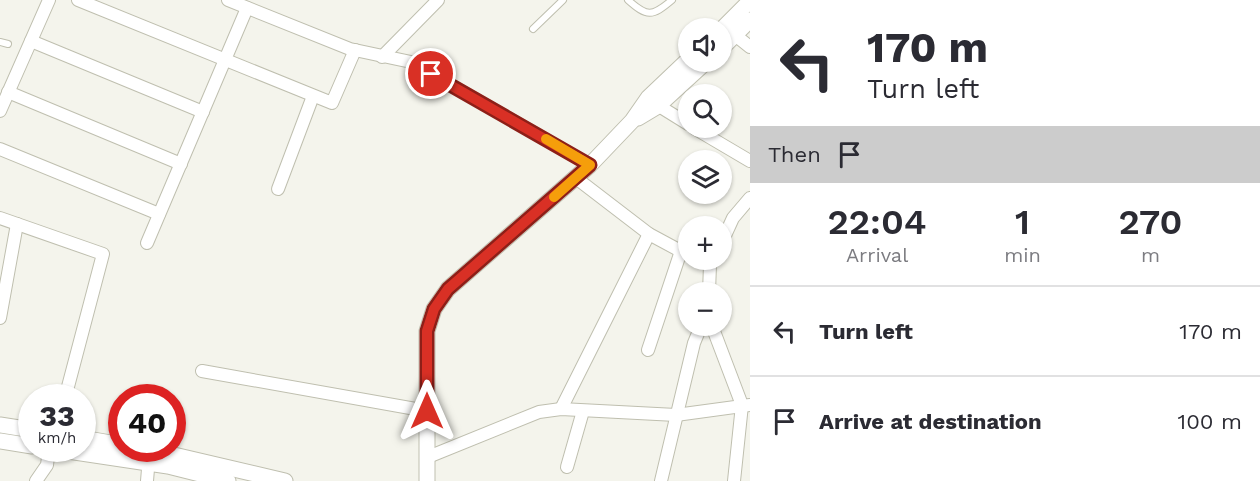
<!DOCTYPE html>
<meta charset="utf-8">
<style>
body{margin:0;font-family:"Work Sans",sans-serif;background:#f2f2f3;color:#2b2b33;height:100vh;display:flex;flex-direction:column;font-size:22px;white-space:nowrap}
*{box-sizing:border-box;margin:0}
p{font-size:20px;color:#7c7c81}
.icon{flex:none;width:33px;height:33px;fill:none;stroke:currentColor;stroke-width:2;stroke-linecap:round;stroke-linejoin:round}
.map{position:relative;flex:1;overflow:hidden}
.drawer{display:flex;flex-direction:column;background:#fff;width:510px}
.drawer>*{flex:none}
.hud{background:#fff;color:#2b2b33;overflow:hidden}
.buttons{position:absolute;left:678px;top:18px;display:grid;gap:12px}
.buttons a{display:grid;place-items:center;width:54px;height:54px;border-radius:50%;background:#fff;box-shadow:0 2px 4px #0004;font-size:30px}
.speed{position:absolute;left:18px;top:384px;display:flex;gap:12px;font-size:30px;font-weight:700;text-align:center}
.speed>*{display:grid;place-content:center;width:78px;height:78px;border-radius:50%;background:#fff;box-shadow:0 2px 4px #0004;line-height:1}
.speed small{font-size:15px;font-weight:400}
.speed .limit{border:9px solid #d22;background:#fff;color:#111}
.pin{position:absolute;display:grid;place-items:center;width:51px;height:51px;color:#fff;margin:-26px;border:3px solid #fff;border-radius:50%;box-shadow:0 2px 6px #0007}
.me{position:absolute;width:66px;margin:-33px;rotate:0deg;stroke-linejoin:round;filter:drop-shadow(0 0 4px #0008)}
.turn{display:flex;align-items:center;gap:21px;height:126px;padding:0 18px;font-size:27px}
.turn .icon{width:78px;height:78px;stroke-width:2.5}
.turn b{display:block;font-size:42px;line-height:51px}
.then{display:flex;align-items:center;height:57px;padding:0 18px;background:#0003;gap:12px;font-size:22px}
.eta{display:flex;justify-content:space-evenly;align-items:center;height:102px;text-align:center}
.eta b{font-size:36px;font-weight:600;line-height:42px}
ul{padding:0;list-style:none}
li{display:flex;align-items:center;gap:18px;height:90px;padding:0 18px;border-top:2px solid #e1e1e2}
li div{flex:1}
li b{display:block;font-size:22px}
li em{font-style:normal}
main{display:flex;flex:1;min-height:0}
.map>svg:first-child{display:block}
</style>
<main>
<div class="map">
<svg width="750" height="481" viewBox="0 0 750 481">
<rect width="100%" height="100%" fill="#f4f4ec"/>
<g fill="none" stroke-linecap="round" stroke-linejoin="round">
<g stroke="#bfbfaf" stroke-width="8">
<g id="service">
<path d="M628,0c19,17 24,17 44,0"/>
<path d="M533,29l30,-29"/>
<path d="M0,42l8,2"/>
</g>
</g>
<g stroke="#bfbfaf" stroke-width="14">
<g id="minor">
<path d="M78,0l254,103 23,-53"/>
<path d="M228,0l122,49 61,13 179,103"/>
<path d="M730,31l20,16"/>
<path d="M31,41l172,71"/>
<path d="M382,57l56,-57"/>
<path d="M8,92l173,72"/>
<path d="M651,101l37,23"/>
<path d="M0,111l49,-111"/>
<path d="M694,128l56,33"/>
<path d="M0,149l159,65"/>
<path d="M576,178l73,56 39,21"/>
<path d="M278,189l35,-93"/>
<path d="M0,218l103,36 -38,144"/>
<path d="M722,242l11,-24 17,-20"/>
<path d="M147,243l100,-235"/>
<path d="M709,292l1,-27 3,-5"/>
<path d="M0,318l17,-94"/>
<path d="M712,326l30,79 -8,76"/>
<path d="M648,350l33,-99"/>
<path d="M202,371l225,40"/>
<path d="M561,409l88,-175"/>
<path d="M428,457l111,-45 22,-3 115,6 74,-10"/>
<path d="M567,467l16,-56"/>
<path d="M36,481l11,-16 2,-16"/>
<path d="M147,481l2,-24"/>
<path d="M661,481l33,-138 7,-17"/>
</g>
</g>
<g stroke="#bfbfaf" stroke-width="17">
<g id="tertiary">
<path d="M722,29l28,-28"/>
<path d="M722,48l28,-28"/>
<path d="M638,118l20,-12 48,-44"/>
<path d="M0,425l32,5"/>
<path d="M82,438l40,7"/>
<path d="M0,441l32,5"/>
<path d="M48,448l120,18 60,15"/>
<path d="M144,448l141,33"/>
<path d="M427,481v-150l7,-22 14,-20 142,-124 42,-44 16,-23 40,-38"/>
</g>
</g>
<use href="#service" stroke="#fff" stroke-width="6"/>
<use href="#minor" stroke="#fff" stroke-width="12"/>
<use href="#tertiary" stroke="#fff" stroke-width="15"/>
</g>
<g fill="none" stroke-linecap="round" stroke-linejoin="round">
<g stroke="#8d1f18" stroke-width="15">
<path id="route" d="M427,411v-80l7,-22 14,-20 142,-124 -159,-91"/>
</g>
<use href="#route" stroke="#d93025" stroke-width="10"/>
<path stroke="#f59e0b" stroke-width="10" d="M546,139l44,26 -36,32"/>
</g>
</svg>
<div class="buttons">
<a><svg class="icon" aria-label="sound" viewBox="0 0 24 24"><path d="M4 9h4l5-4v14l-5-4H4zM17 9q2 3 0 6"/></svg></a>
<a><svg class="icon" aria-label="search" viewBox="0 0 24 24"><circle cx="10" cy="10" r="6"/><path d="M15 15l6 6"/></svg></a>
<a><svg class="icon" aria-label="layers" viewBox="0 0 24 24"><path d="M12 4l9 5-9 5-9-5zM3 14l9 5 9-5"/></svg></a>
<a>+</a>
<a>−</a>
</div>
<div class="speed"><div>33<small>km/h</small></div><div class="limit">40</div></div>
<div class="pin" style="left:431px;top:74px;background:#d93025"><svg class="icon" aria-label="arrive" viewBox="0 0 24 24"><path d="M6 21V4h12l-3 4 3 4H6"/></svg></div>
<svg class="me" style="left:427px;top:411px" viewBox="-20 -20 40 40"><path d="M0-17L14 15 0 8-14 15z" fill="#d93025" stroke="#fff" stroke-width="4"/></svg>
</div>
<section class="drawer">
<div class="hud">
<div class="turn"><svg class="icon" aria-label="left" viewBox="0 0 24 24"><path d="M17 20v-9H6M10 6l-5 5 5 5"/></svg><div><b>170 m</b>Turn left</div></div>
<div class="then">Then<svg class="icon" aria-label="arrive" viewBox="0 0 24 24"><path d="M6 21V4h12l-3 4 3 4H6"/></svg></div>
</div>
<div class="eta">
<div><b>22:04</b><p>Arrival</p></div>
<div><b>1</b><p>min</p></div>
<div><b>270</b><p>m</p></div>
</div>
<ul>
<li><svg class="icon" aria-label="left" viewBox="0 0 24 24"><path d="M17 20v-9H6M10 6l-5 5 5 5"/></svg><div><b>Turn left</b></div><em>170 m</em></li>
<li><svg class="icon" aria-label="arrive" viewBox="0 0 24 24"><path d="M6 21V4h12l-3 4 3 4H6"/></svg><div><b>Arrive at destination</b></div><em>100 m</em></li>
</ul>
</section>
</main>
